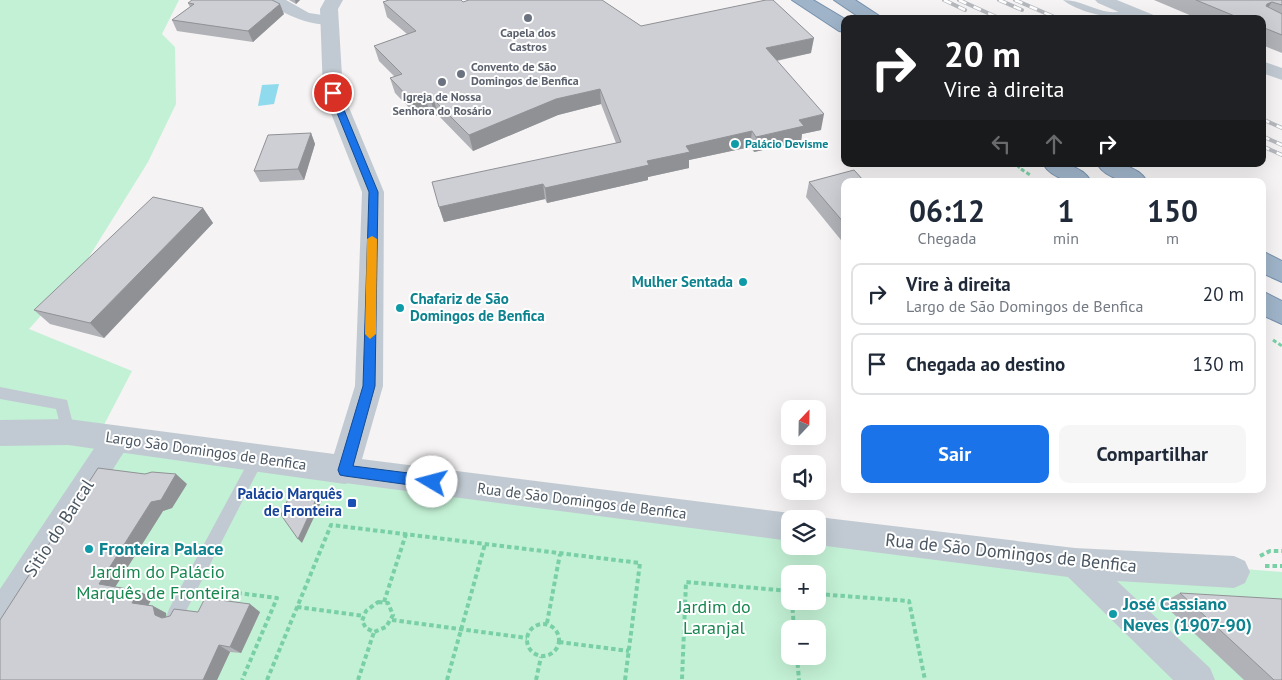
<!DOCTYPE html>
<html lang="pt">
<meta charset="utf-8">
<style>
body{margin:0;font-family:"PT Sans",sans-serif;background:#f6f6f7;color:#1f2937;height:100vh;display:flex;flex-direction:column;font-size:19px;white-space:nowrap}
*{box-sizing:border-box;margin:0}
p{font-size:16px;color:#747a83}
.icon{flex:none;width:28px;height:28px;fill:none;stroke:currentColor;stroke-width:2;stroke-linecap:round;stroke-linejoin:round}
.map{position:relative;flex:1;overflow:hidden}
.drawer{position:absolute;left:841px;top:178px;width:425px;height:315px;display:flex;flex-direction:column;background:#fff;border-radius:10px;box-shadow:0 5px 20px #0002}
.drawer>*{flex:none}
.guide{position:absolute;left:841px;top:15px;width:425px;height:152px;border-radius:10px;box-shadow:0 5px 20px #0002;background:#202124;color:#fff;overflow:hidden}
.needle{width:32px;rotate:22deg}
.buttons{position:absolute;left:781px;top:400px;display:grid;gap:10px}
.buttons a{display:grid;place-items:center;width:45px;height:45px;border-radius:10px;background:#fff;box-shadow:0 5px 20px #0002;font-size:25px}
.pin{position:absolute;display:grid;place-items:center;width:42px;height:42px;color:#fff;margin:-21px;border:2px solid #fff;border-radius:50%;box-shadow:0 1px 5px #0007}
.me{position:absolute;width:55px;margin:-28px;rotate:278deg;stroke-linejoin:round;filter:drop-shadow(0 0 4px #0008)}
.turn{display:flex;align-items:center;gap:18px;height:105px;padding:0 20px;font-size:22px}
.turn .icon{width:65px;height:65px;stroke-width:2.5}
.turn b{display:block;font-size:35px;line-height:42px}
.lanes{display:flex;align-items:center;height:48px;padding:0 20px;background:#0003;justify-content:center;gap:25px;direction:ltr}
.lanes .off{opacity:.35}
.eta{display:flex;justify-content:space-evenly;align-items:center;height:85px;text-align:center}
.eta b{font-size:30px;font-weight:700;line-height:35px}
.cta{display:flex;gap:10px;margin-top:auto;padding:10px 20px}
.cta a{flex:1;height:58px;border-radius:10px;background:#1a73e8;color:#fff;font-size:20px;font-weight:700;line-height:58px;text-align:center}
.cta a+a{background:#f6f6f7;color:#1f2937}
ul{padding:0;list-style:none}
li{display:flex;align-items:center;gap:15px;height:62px;margin:0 10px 8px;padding:0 10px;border:2px solid #e0e1e3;border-radius:10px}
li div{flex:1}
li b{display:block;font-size:19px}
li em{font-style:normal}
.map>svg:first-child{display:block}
</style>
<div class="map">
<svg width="1282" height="680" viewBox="0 0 1282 680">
<rect width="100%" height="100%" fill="#f5f3f3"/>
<path fill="#c3f1d5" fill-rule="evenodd" d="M0,0h179l-17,34 13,13 1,57 -28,58 -69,111 -50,56 103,42 -38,73 696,78v24h28v-21l304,34 160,13v108h-1282zM790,574h28v27h-28zM790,629h28v27h-28z"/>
<path fill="#90daee" d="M279,84l-5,20 -16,2 4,-21z"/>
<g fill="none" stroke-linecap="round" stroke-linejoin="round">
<g stroke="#7690ad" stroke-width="2">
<g id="trunk">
<path d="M792,0h21l32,19v13l-6,-1z"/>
<path d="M834,0h21l29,19h-22z"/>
<path d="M1043,164c18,-1 37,0 48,17 -18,1 -37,0 -48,-17z"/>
<path d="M1097,164c18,-1 39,0 50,17 -18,1 -39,0 -50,-17z"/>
<path d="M1262,251l20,10v21l-20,-9z"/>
<path d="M1262,291l20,10v23l-20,-9z"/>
</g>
</g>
<path stroke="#7ad0a6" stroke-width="2.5" stroke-dasharray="2.5 2" stroke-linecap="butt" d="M1014,164l9,6"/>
<g stroke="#7ad0a6" stroke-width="3" stroke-dasharray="4 2.5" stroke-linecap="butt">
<path d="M1021,169l9,6"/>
<path d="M1273,340l9,6"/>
</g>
<g stroke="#7ad0a6" stroke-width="4" stroke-dasharray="4.5 3" stroke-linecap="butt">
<path d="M1260,556l10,-5h12"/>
<path d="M1265,566h17"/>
<path d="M215,590l62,8 -35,82"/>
<path d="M818,594l91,7 16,79"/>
<path d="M792,601l2,28"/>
<path d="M378,602l10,1 5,12 -7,12 -12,5 -8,-4 -4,-7 4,-10z"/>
<path d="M384,602l22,-68"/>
<path d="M297,607l67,9"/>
<path d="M392,620l135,18"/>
<path d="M547,623l13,-69"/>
<circle cx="543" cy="640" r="16"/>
<path d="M559,642l70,9"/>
<path d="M797,656l2,24"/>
<path d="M682,679l4,-97 104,9"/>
<path d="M267,680l64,-155 309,38 -15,117"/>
<path d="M358,680l16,-48"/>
<path d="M447,680l38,-136"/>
<path d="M536,680l5,-23"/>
</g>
<g fill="#c1cad2" fill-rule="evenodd">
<path d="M1063,0c17,0 30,10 47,12 8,1 21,-4 27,0 -17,12 -59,0 -74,-12z"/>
<path d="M0,387l67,13 8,32 -2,4 -5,2 -5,-2 -7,-27 -56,-10z"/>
<path d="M258,451l5,2 2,4 -84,164 -6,2 -6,-2 -2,-6 2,-6 84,-156z"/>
</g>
<g fill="#c1cad2" fill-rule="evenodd">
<path d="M266,0h20l23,13 26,4 2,3c-10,14 -62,-8 -71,-20z"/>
<path d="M1095,0h22l39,16 2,3h-23l-37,-16z"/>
<path d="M1262,61l20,7v12l-20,-7z"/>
<path d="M117,426l10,3 4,9 -4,9 -115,183 -12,4v-45l107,-160z"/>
<path d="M345,457l445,56 12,6h-12v22l-445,-58 -10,-4 -4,-9 4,-9z"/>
<path d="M818,517l257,31 159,8 11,5 5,11 -5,11 -11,5 -117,-7 93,87 5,12h-42l-105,-103 -250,-32v-26h-6z"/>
</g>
<path fill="#c1cad2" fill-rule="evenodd" d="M325,0h18l-5,9 5,84 41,99 -1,194 -27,94 -11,4 -277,-39 -68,1v-26l68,-1 266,35 21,-68 7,-194 -39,-99 -3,-84z"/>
<use href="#trunk" fill="#9fb4c9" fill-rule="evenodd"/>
<g stroke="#b5b8bd" stroke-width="4">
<g id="rail">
<path d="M944,0l21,10"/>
<path d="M959,0l42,19"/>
<path d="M999,0l23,10"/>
<path d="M1015,0l44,19"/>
<path d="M1262,119l20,9"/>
<path d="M1262,136l20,9"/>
<path d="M1262,146l20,9"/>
</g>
</g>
<use href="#rail" stroke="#fff" stroke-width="2.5" stroke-dasharray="8" stroke-linecap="butt"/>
</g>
<g fill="#b0b2b7">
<path d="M289,0h11l-4,4z"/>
<path d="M386,0h75l2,2 178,24 170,27 -34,8 44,69 -19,4 -1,8 -47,10 -4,-5 -61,13v8l-41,9v3l-101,23 -2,-4 -101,23 -5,-15 177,-64 -15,-39 -43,11 -85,36 -35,-36 -3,1 -6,-5 -12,5 -22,-23 -5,-15 5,-1 -16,-16 -5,-15 33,-12 -20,-17 -4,-15 4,-1z"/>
<path d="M1154,0h128v53l-20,-8v-26h-63z"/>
<path d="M188,3l96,11 -31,28 -76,-11 -5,-11 18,-13z"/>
<path d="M311,133l4,11 -11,36 -44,2 -6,-11z"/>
<path d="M845,181v64l-39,-48 3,-15z"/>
<path d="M203,208l10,15 -109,115 -54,-14 -16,-14z"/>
<path d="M187,484l-15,24 -9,3 -48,76 24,4 13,7 -4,8h5l13,7v4l32,-5h62l-19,41 -11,-1 -13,28h-217z"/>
<path d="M1180,593l102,87h-38l-82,-77z"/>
</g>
<g fill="#909195">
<path d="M295,0h5l-4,4z"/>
<path d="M1272,2l-9,13 4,-11z"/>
<path d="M280,4l4,10 -31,28 -5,-11z"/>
<path d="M814,38l-3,15 -47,10 2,-15z"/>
<path d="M600,89l1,15 -43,11 -85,36 -4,-16 87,-36z"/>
<path d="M425,96l4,15 -12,5 -5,-15z"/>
<path d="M434,100l4,15 -3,1 -4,-15z"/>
<path d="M824,114l-3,16 -19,4 -1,8 -47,10 2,-15 43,-17z"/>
<path d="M752,131l-2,16 -61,13v8l-41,9v3l-101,23 -2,-15 102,-27 39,-15z"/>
<path d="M311,133l4,11 -11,36 -6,-11z"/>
<path d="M543,184l2,15 -101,23 -5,-15z"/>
<path d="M203,208l10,15 -109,115 -14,-15z"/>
<path d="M176,474l11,10 -15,24 -9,3 -51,81 -13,-8 52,-82z"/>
<path d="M319,493l4,5 -21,45 -4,-4z"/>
<path d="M139,591l13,7 -7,13 -13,-8z"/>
<path d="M250,604l10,8 -19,41 -11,-6z"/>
<path d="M153,606l13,7 1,9 -12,-7z"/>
<path d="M219,645l11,7 -13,28h-14z"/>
</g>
<g fill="#cdcfd5" stroke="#909195">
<path d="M192,0h80l8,4 -32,27 -76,-11 22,-16 -6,-1z"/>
<path d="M389,0h72l2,2 6,-2h133l39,26 125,-26h7l41,38 -48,10 58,66 -25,6 5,6 -48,11 -4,-6 -66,15 4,6 -43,9 2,4 -104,23 -2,-4 -104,23 -7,-25 189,-40 -21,-53 -44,10 -87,36 -35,-35 -3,1 -6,-5 -13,5 -22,-23 12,-4 -28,-28 42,-15 -33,-29z"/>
<path d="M1196,0h86v5l-10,-3 -5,2 -1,2 16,8v21l-20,-8v-8h-20z"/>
<path d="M311,133l-13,36 -44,2 14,-36z"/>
<path d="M854,170l10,11h-19v43l-36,-42z"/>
<path d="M153,197l50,11 -113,115 -56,-13z"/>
<path d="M98,468l47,6 7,-2 24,2 -15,26 -10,2 -52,82 40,7 -7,12 21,3 2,9 7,3 8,-2 4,-7 24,3 7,-14 45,6 -20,43 -11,-2 -16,35h-203v-60z"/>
<path d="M292,490l27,3 -21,46 -17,-24z"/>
<path d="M1180,593l102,6v81h-8z"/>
</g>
<path fill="#1a73e8" stroke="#114b97" d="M333,90l4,3 41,99 -3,194 -22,80 79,10 5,2 1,4 -1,4 -5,2 -87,-12 -5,-1 -2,-5 25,-84 6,-194 -40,-99z"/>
<path fill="#f59e0b" d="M372,236l5,3 -1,95 -6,5 -5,-5 2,-95z"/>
<g fill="#6b7280" stroke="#fff" stroke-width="2">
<circle cx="528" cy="18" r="5"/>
<circle cx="461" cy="74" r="5"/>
<circle cx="442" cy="82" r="5"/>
</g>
<g fill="#0f9aa8" stroke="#fff" stroke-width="2">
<circle cx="735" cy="144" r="5"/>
<circle cx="743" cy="282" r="5"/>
<circle cx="400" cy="308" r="5"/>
<circle cx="89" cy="549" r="5"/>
<circle cx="1113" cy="614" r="5"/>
</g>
<rect fill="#1a4fb4" stroke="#fff" stroke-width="2" x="347" y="498" width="10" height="10" rx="2.5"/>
<g text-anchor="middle" stroke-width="4" stroke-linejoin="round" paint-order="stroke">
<g font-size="12" font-weight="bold" fill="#5b616d" stroke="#fff">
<text x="528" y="37">Capela dos<tspan x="528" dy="14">Castros</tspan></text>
<text x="471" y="71" text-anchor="start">Convento de São<tspan x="471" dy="14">Domingos de Benfica</tspan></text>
<text x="442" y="101">Igreja de Nossa<tspan x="442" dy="14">Senhora do Rosário</tspan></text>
</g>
<g font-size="12" font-weight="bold" fill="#0d838f" stroke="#fff" text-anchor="start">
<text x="745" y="148">Palácio Devisme</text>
</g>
<g font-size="15" font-weight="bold" fill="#0d838f" stroke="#fff" text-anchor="end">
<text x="733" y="287">Mulher Sentada</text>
<text x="410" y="304" text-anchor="start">Chafariz de São<tspan x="410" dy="17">Domingos de Benfica</tspan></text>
</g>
<g font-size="15" fill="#4a5661" stroke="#fff">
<text transform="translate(206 451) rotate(8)" y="5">Largo São Domingos de Benfica</text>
<text transform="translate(582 501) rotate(7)" y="5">Rua de São Domingos de Benfica</text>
</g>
<g font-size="15" font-weight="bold" fill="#164399" stroke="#fff" text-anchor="end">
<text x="342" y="499">Palácio Marquês<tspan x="342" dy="17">de Fronteira</tspan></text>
</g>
<g font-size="18" fill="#4a5661" stroke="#fff">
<text transform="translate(59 528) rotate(-57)" y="6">Sitio do Barcal</text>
<text transform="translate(1011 553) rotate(6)" y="6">Rua de São Domingos de Benfica</text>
</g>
<g font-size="18" font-weight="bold" fill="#0d838f" stroke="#fff" text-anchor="start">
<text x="99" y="555">Fronteira Palace</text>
<text x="1123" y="610">José Cassiano<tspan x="1123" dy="21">Neves (1907-90)</tspan></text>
</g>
<g font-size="18" fill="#17864f" stroke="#fff">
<text x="158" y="578">Jardim do Palácio<tspan x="158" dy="21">Marquês de Fronteira</tspan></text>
<text x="714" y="613">Jardim do<tspan x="714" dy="21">Laranjal</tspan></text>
</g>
</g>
</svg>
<div class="buttons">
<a><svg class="needle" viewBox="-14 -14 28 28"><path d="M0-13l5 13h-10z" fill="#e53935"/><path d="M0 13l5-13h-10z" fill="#747a83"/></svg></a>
<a><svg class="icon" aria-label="sound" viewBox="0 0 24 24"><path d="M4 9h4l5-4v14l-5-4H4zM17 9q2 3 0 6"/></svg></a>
<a><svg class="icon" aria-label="layers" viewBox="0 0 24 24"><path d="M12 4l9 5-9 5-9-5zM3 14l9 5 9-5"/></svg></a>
<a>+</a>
<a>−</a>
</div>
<div class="pin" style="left:333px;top:93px;background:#d93025"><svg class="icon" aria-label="arrive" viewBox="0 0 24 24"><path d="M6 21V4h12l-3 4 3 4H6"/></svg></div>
<svg class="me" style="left:432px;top:482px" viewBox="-20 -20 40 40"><circle r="19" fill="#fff"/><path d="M0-13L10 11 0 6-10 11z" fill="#1a73e8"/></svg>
<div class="guide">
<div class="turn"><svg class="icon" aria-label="right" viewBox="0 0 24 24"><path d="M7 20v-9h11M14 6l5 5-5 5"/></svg><div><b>20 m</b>Vire à direita</div></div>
<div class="lanes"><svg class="icon off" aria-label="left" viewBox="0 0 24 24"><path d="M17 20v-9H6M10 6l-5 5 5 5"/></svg><svg class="icon off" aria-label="ahead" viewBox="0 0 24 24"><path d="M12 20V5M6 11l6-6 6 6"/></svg><svg class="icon" aria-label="right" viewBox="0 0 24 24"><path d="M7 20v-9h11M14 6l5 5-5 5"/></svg></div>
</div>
<section class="drawer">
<div class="eta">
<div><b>06:12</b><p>Chegada</p></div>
<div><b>1</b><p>min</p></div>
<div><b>150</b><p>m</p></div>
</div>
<ul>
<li><svg class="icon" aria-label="right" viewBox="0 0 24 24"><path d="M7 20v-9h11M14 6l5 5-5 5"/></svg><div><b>Vire à direita</b><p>Largo de São Domingos de Benfica</p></div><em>20 m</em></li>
<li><svg class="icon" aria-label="arrive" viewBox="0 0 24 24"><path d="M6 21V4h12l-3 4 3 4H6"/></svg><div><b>Chegada ao destino</b></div><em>130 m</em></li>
</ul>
<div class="cta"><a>Sair</a><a>Compartilhar</a></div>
</section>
</div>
